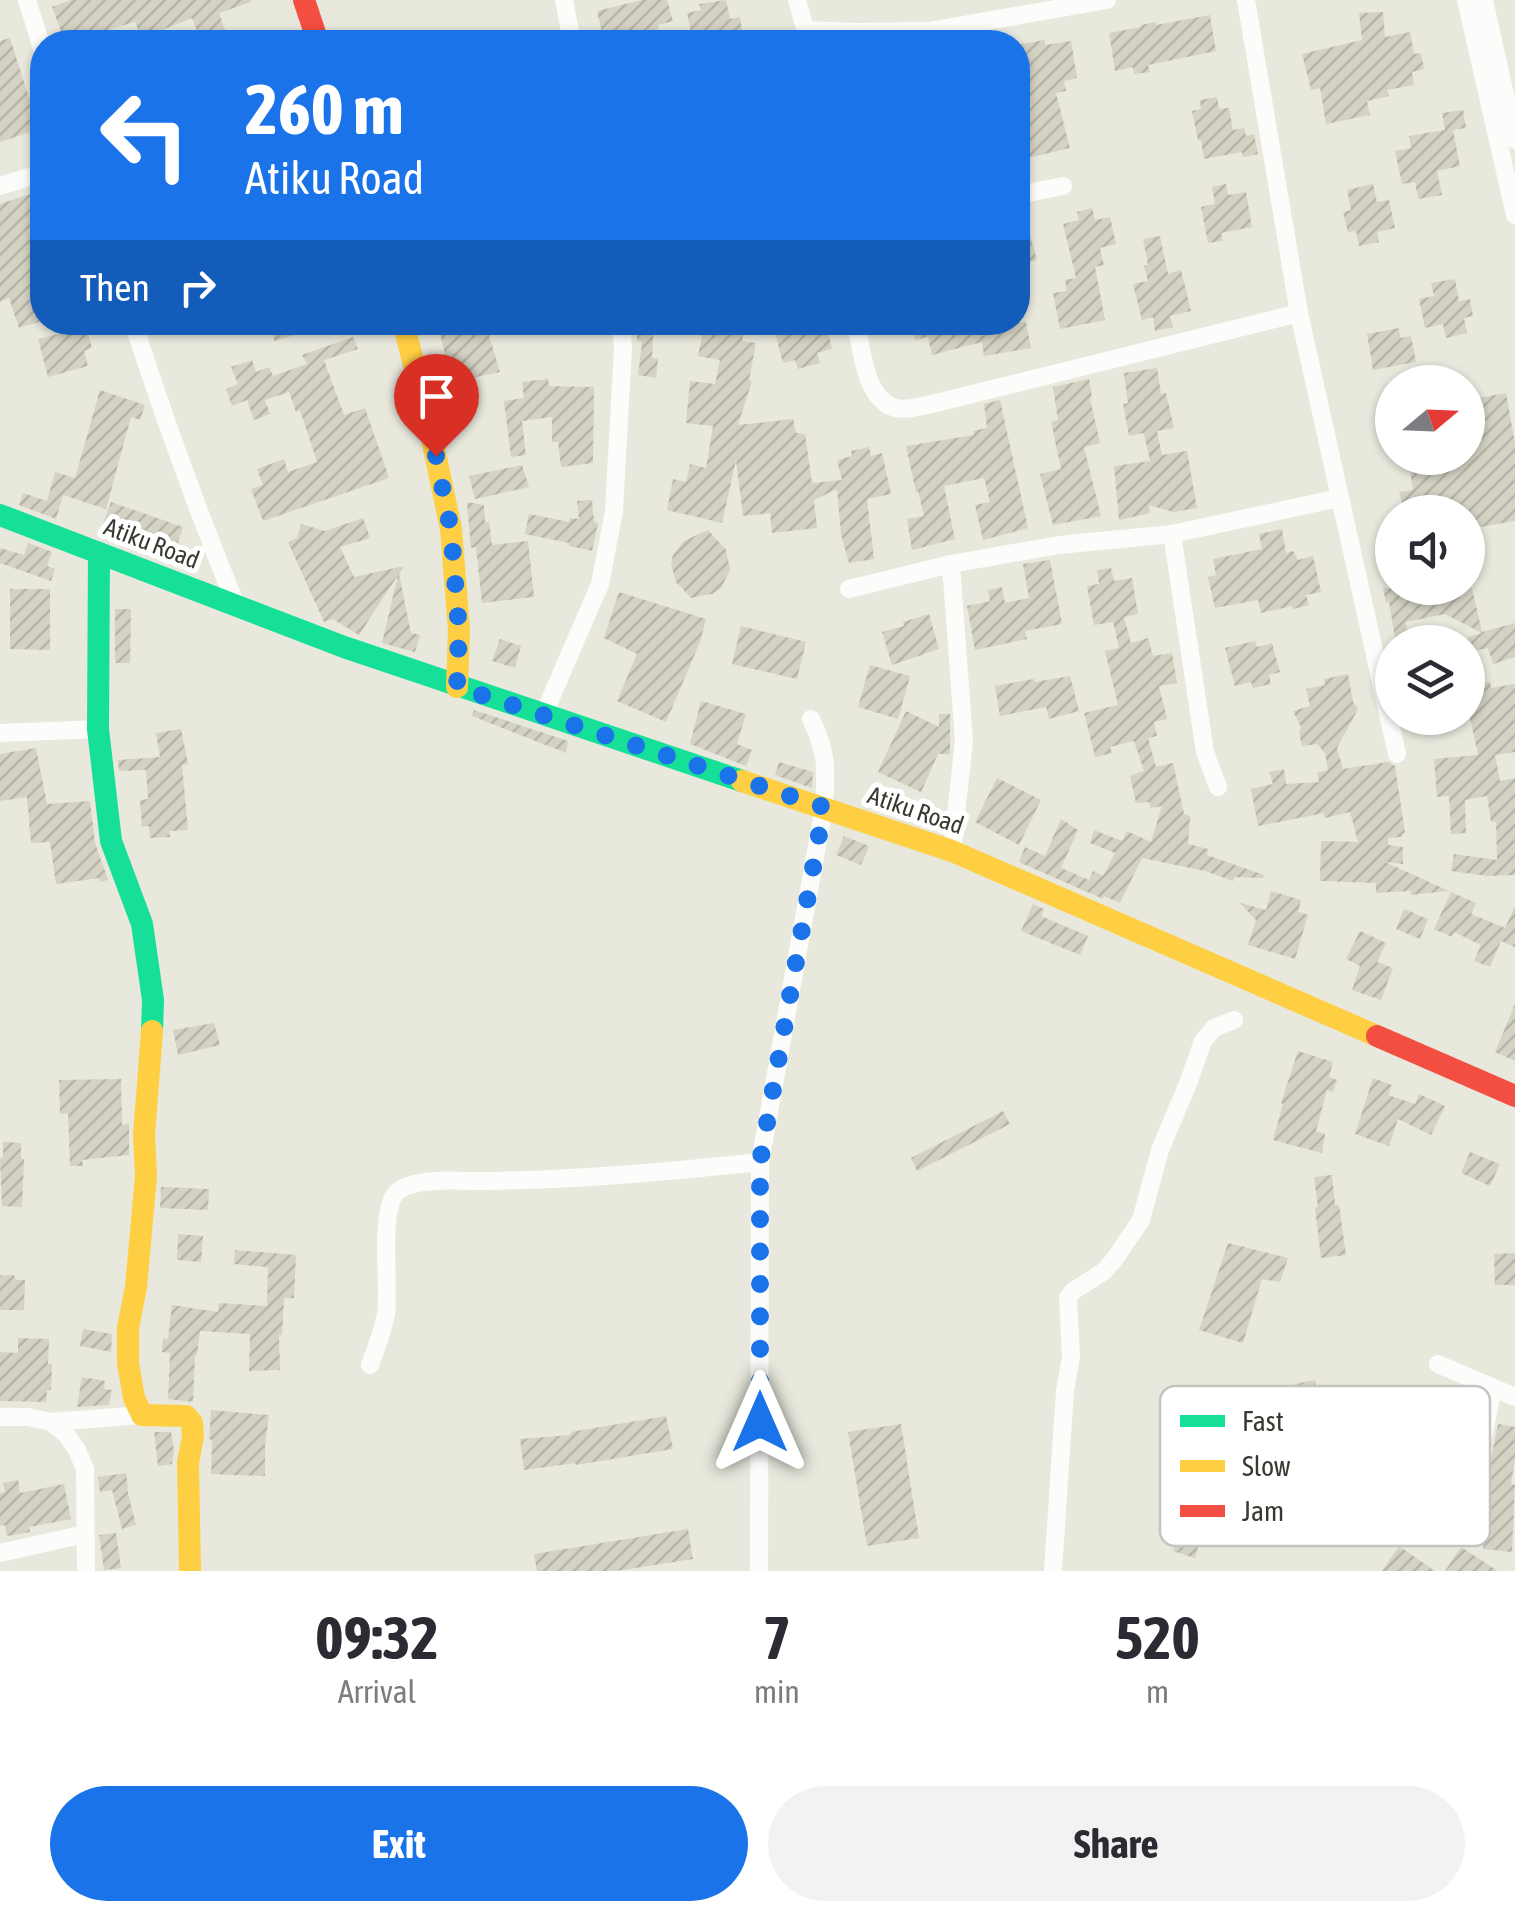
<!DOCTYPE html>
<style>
body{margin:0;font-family:"Asap Condensed",sans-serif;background:#f2f2f3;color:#2b2b33;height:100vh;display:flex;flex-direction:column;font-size:38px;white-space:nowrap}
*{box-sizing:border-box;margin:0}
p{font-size:32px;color:#7c7c81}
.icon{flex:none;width:55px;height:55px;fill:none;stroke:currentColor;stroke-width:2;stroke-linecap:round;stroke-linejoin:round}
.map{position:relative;height:1571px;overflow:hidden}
.sheet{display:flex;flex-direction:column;background:#fff;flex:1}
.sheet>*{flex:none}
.hud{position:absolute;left:30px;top:30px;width:1000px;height:305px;border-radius:40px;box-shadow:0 2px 8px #0004;background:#1a73e8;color:#fff;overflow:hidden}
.needle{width:65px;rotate:71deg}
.fabs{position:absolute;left:1375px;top:365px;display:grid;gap:20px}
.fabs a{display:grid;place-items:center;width:110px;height:110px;border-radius:50%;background:#fff;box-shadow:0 2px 8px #0004;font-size:50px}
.pin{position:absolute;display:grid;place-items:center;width:85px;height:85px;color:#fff;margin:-102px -42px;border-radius:50% 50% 50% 0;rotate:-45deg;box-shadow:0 0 10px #0007}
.pin .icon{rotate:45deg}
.me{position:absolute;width:110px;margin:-55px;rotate:0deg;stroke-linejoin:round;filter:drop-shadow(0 0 8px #0008)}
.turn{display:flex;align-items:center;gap:35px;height:210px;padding:0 50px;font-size:45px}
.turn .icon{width:130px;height:130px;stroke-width:2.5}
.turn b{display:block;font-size:70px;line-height:85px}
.then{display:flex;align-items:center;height:95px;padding:0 50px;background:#0003;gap:20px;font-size:38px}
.eta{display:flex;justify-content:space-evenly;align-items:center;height:170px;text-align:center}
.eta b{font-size:60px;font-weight:700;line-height:70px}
.button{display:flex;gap:20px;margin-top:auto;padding:20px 50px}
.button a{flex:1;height:115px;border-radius:60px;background:#1a73e8;color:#fff;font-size:40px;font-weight:700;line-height:115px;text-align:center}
.button a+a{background:#f2f2f3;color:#2b2b33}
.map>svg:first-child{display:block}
</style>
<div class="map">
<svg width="1515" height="1571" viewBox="0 0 1515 1571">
<defs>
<pattern id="building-hatch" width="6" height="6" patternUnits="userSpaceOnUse" patternTransform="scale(2.5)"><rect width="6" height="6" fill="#d3d2c3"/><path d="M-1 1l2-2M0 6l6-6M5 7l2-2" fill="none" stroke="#b6b5a8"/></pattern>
</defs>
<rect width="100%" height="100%" fill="#e8e8dd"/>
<g fill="url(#building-hatch)">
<path d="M71,0h180v2l-32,11 10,29h-28l-9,-24 -30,12 4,12h-23l-8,-20 -70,20 -13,-35z"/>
<path d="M642,0h25l6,21 -15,4 1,4 -55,13 -7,-31z"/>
<path d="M726,0l4,19 10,-2 3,19 -10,2 1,4h-41l-6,-29 14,-3 -2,-6z"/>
<path d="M1383,12l2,25 25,-5 4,22 7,-1 3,16 -12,3 2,13 -27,5 2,6 -22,5 3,14 -44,9 -6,-36 -9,2 -9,-36 60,-14 -3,-27z"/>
<path d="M1210,15l6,36 -68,14 2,7 -16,2 -1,-7 -18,4 -6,-38 32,-6v-2l15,-3v3z"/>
<path d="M10,38l29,91 -39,13v-101z"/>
<path d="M1045,40v5l26,-4 6,37 -13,3 2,10 -10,2 14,55 -42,10 -9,-37 11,-2 -3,-11h4l-11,-64z"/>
<path d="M1217,97l2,12 10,-1 4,22 11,-2 2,8 8,-2 4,20 -15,3 -1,-5 -38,7 -3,-19h-3l-6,-29 9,-2 -1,-9z"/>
<path d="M1463,110l3,18 -13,2 7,36 -23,5 5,24 -24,4 -3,-17 -13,2 -7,-33 16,-3 -2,-12 36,-6 -3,-17z"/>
<path d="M1226,184l2,11 18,-3 6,35 -31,6 2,8 -15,2 -7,-36 14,-3 -3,-17z"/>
<path d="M1373,184l4,18 12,-2 6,28 -18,4 2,10 -20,4 -3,-15 -8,1 -5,-20 8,-2 -4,-20z"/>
<path d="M42,190v53l-5,2 5,17v59l-23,7 -10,-30 -9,4v-98z"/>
<path d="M1092,208l3,12 15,-3 6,27 -16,4 4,17 -9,2 10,53 -45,9 -7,-36 14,-2 -2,-11 11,-2 -13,-54 16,-4 -2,-8z"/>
<path d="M1028,228l9,32 -19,5v-34z"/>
<path d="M1160,236l8,38 13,-4 10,41 -21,5 3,11 -18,4 -2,-14 -11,3 -9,-36 15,-3 -4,-15 4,-1 -5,-26z"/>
<path d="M1455,279l4,22 11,-2 3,17 -9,2 3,15 -21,5 -3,-14 -18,4 -6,-29 15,-3 -3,-13z"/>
<path d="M270,322h55l1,4 -52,15z"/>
<path d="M437,322h48l15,50 -48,10z"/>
<path d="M716,322h29l-3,19 14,2 -7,37 3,1 -14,44 55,-6 3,14 9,1 7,49 30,-3 -5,-20 15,-4 -1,-5 18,-4 2,9 11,-3 9,41 -24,5 7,60 -25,4 -8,-29 -4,-45 -23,11 3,28 -45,5 -2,-20 -27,3 -7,-56 -14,63 -55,-13 6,-31 13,3 4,-18 16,4 7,-42 -27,-3 4,-42 25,3 5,-24 -22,-4 6,-31 11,2z"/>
<path d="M790,322h36l6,27 -15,4 3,10 -22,6 -3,-9 -12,3 -8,-30 17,-5z"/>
<path d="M927,322h21l3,11 28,-7 -1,-4h48l5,26 -47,8 -2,-14 -50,13 -4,-18 -13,3 -4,-14z"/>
<path d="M638,325l16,1 -2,32 6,1 -2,19 -18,-3 4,-33 -5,-1z"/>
<path d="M86,327l6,21 -8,3 4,15 -40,11 -10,-38z"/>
<path d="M1399,328l1,10 11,-2 5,26 -43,8 -6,-36z"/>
<path d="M353,337l5,12 -34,11 20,55 21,-7 24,70 -126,43 -12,-32 12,-4 -6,-16 27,-10 4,13 29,-10 -17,-52 -4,2 -7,-20 -24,8 5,14 -16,6 -7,-20 -15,6 -6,-17 12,-5 -7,-17 21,-7 4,12 13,-5 4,9 34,-12 -5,-9z"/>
<path d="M1157,368l4,26 5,-1 8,35 -17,3 5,24 25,-4 10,57 -24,4 -24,-7 1,8 -31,7 -5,-54 36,-5 -6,-28 -15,3 -6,-32 5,-1 -4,-30z"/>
<path d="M548,379l1,7 45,1 -1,76 -32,4 -3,-25h-6v-25l-30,4 4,34 -15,2 -7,-56 20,-3 -2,-16z"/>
<path d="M1089,379l3,18 -2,1 10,45 -16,4 17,69 -48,9 -13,-51 21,-5 -10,-47 7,-2 -5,-33z"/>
<path d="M100,390l45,15 -5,15 -9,-3 -25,92 -43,-14 -7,24 -37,-14 4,-12 24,8 8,-29 20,6z"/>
<path d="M1506,393l9,51v77l-47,8v-17h-51l-1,-3 -12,2 -5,-19 14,-2 -3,-20 44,-9 -1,-3h15v-58z"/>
<path d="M1000,400l28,128 -45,12 -8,-35 15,-3 -6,-24 -40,8 11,53 -43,11 -5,-31 17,-3 -6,-25 -2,1 -10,-46 68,-11 -1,-4 14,-3 -3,-24z"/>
<path d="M522,465l7,22 -54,12 -6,-23z"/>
<path d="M592,500l2,22 4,1 -6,28 -23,-5v-3l-44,-9 4,-20 40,8 1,-4 9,1 -2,-18z"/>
<path d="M111,502l72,25 -7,22 -73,-26z"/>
<path d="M467,502l17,3 1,17h4l3,23 36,-4 6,56 -52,6 -6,-56 -5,1z"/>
<path d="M363,518l7,20 -30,9 14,30 50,-11 -5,8 12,59 9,2 -5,17 -33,-9 16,-68 -39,60 -26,-16 -9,3 -36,-80 9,-4 4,-14 24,7z"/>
<path d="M1282,529l4,24 7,-2 5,9 15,-4 8,36 -15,3 3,10 -16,4 -1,-3 -31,7 -3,-13 -43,8 -7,-31 8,-2 -3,-16 49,-10 -3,-15z"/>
<path d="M708,530l18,20 4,20 -9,18 -9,6 -21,4 -15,-16 -5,-18 2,-9 11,-14z"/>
<path d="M28,543l24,9 -5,14 8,3 -4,12 -51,-18v-15l24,7z"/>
<path d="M1050,560l12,64 -37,7 2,8 -52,11 -8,-44 23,-5 -2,-11 14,-3 3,16 24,-5 -6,-34z"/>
<path d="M1111,568l3,13 18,-3 6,36 -14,3 7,26 17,-5 5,18 19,-3 5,30 -18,3 8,33 -13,3 3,14 -9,2 8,29 17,-4 11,51 6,2 -2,28 20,5 -1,6 57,20 -1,3 -29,-1 -1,4 -28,-10 -63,-13 -22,45 -16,-7 -1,3 -84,-37 6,-15 20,9 16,-37 17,11 -17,38 28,12 4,-9 10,5 12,-23 -25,-10 4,-13 28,11 5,-10 24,11 11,-36 -12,2 -1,-6 -13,1 -6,-27 14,-5 -10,-30 -24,6 2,6 -17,4 -11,-44 34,-8 -13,-54 14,-3 -6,-26 -19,3 -7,-39 12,-2 -2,-14z"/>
<path d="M1383,588h89l10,44 33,-9v34l-22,7 -5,-16 -20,4v-15l14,-4 -37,-19 -39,8 2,14 -13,2 -6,-36 -3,1z"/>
<path d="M10,589h40v61l-40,-1z"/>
<path d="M619,592l87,27 -6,23 -34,80 -49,-21 20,-47 -33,-16z"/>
<path d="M115,609h16l-1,54h-15z"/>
<path d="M929,614l10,35 -47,16 -10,-33 22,-6 -1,-4z"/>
<path d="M741,626l65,16 -9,37 -65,-15z"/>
<path d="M500,639l21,7 -6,22 -23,-7z"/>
<path d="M1255,641l2,6 15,-4 8,29 -11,3 2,9 -18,4 -2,-6 -16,4 -10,-38z"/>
<path d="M870,665l40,11 -12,43 -40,-12z"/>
<path d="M1348,674l5,28 5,7 -21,39 6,21 45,-7 7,4 10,67 -3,1v3l-14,1v7l15,2v17l-18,-2 64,29 -39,4 1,-4 -35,2v-10l-56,-2 1,-40 37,1 -8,-30 -25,6 -1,-5 -66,13 -7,-37 22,-5 -4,-12 15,-3 2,15 33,-2 -2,-9 11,-3 -3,-17 -8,-9 -15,2 -3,-13 2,-6 -8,-16 17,-5 -4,-17 19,-4 -1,-6z"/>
<path d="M1070,676l9,35 -30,8 -3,-12 -46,9 -5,-30 39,-7 1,3z"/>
<path d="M1490,682l1,6 24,-4v68l-20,3 5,26 15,-3v97l-28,1 -36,-5 3,-17 43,6 -1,-38h-5l-4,-26 -22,4 1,33 -15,1 -2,-38 -12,1 -3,-38 44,-4 -10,-46v-23z"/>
<path d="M701,701l45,13 -9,30 15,6 -6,16 -56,-22z"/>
<path d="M474,710l94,31 -2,12 -94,-37z"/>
<path d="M906,711l33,16v-13h11v40h-12l-17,38 -43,-20z"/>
<path d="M181,729l7,35 -6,1 6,65 -19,1 1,6 -20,1 -1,-12 -7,1 -2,-27 8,-1 -2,-29 -27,1 -1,-11 42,-3 -4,-24z"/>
<path d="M36,748l11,56 43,-3 5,42 13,37 -8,2 -1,-4 -43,6 -6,-42 -19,1 -4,-46 -27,4v-47z"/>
<path d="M779,762l34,10 -1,16 -37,-13z"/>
<path d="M997,778l44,22 -22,45 -44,-23z"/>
<path d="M844,836l25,10 -8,19 -25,-10z"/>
<path d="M1271,891l30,9 -3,12 10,3 -13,44 -47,-14 8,-25 -16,-17 26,7z"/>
<path d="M1451,892l25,11 -5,11 34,14 10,-22v41l-14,-6 -11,26 -16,-6 7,-16 -27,-13 -2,5 -18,-8z"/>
<path d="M1033,904l11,5 -3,7 47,20 -8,19 -59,-24z"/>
<path d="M1404,909l24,10 -8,20 -24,-10z"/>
<path d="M1360,931l26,12 -9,19 16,6 -12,32 -29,-10 8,-24 -14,-7z"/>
<path d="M1515,1004v57l-20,-9z"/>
<path d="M214,1023l6,22 -42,10 -5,-25z"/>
<path d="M1298,1051l35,11 -4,15 8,3 -4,12 -6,-2 -11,41 9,3 -3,19 -49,-13 10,-36 -2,-1z"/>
<path d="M1373,1078l19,7 -4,10 27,9 4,-10 26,12 -14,29 -33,-16 -9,27 -34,-12z"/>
<path d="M121,1079l1,46 7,-1v31l-47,5 1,6h-13l-2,-53 -8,1 -1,-34z"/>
<path d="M1003,1111l7,13 -93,47 -6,-13z"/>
<path d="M3,1142l18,1v16h3l-2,48 -20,-1 -2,-48h3z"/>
<path d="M1470,1152l30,12 -10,22 -29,-13z"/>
<path d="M1332,1175l3,30h4l7,50 -25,3 -6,-50 3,-1 -4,-30z"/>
<path d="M161,1187l48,2 -1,21 -48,-2z"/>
<path d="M178,1234l25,2 -2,26 -24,-2z"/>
<path d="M1228,1243l60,15 -8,24 -18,-3 -19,64 -44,-13z"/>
<path d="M235,1250l61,5 -2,43h-10l-2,37h-3l1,35 -31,1 1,-37 -50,-3 -3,24h-2l-2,47 -25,-3 2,-46 -8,-1 1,-14 5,1 4,-34 46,7 1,-9 48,3 1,-39 -34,-3z"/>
<path d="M1515,1253v32h-20l-1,-31z"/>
<path d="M0,1275h14l2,5h9l-1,30h-24z"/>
<path d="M83,1329l29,5 -1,18 -31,-6z"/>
<path d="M18,1338l31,1 -1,25h4l-1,26h-4l-1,12 -46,-1v-49l18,1z"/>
<path d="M82,1377l23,4 -1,8 8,1 -3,15 -32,2z"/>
<path d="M1315,1380l10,50 -21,4 -10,-50z"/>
<path d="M211,1410l58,5 -4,30v31l-54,-2 1,-34 -3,-1z"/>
<path d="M666,1416l7,33 -97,16 -1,-2 -51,7 -4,-31 51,-4v-3z"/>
<path d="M901,1424l18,114 -52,8 -19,-114z"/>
<path d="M1498,1424l17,3v32l-4,25 4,1 -3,67 -29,-3 8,-75h-3z"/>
<path d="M154,1432h17l3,19 -2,13 -14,2z"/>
<path d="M126,1473l2,15 -1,1 9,36 -14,4 -10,-39 -12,2 -2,-15z"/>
<path d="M18,1480l2,13 44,-9 7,35 -42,8 1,5 -23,4 -2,-11 -5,1v-33l5,-1 -2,-9z"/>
<path d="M1186,1510l21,7 -12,41 -22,-7 2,-7 -9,-2 7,-26 10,3z"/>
<path d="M688,1529l5,30 -77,12h-79l-3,-17z"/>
<path d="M116,1533l5,35 -17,2 -5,-35z"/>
<path d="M1399,1546l36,25h-53z"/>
<path d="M1461,1547l37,24h-53z"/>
</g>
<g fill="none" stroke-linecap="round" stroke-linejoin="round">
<g stroke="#fcfcfa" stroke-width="18">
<path d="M27,0l15,48"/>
<path d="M564,0l8,42"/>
<path d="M797,0l12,42"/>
<path d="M1246,0l53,313 98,441"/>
<path d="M1466,0l49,215"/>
<path d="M1484,0l31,140"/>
<path d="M805,30l50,2 74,-1 178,-31"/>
<path d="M0,186l42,-13"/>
<path d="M1018,195l45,-9"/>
<path d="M133,322c31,96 65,190 103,283"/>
<path d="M856,322c5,25 9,79 40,86 11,3 28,-3 40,-5l363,-90"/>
<path d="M1172,534l33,218 13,35"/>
<path d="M951,564l13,177 -12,110"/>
<path d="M849,589l102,-25 108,-19 113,-11 167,-36"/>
<path d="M543,716l57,-132 14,-73 9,-163 -2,-26"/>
<path d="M0,733l98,-4"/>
<path d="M1438,1364l77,33"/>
<path d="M370,1365c6,-17 13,-34 16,-51 4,-28 -7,-101 10,-121 12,-14 56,-13 74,-12 97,0 193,-9 290,-19"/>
<path d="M0,1417h28l23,5 15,12 11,16 8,19 1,102"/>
<path d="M51,1422l91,-7"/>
<path d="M1466,1519l27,-130"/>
<path d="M0,1553l85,-19"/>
<path d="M759,1571l1,-409 64,-355c2,-37 4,-53 -13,-88"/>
<path d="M1053,1571l12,-180 6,-34 -3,-59 5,-7 30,-19 11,-12 27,-40 19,-70 29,-69 14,-40 11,-13 20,-8"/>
</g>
<g stroke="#16e098" stroke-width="22">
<path d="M0,515l344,132 398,134"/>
<path d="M99,553l-1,176 13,112 31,83 11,76 -1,31"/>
</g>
<g stroke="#ffcf43" stroke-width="22">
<path d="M403,322l25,98 23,109 8,101 -2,57"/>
<path d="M742,781l210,70 425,185"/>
<path d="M152,1031l-8,104 2,41 -10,111 -8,41v35l6,35 8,17 44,1 6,7 1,13 -5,27 2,108"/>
</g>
<g stroke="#f24e42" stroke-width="22">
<path d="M304,0l14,42"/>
<path d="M1377,1036l138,60"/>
</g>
</g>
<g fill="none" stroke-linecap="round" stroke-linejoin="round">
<path stroke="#1a73e8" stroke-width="18" stroke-dasharray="0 32.4" d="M436,456l15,74 8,100 -2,57 367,120 -64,355v260"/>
</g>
<g text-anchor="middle" stroke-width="10" stroke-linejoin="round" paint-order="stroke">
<g font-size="25" fill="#3a3931" stroke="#fff">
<text transform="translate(152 543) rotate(21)" y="9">Atiku Road</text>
<text transform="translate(916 810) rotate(19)" y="9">Atiku Road</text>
</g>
</g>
<rect x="1160" y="1386" width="330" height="160" rx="15" fill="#fff" stroke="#c4c4c1" stroke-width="2.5"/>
<rect x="1180" y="1415" width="45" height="12" fill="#16e098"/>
<rect x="1180" y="1460" width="45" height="12" fill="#ffcf43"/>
<rect x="1180" y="1505" width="45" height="12" fill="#f24e42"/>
<g font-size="28" fill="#3a3931">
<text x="1242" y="1431">Fast</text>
<text x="1242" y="1476">Slow</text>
<text x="1242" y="1521">Jam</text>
</g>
</svg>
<div class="fabs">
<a><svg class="needle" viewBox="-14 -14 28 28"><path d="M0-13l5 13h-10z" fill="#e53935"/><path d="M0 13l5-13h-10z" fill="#7c7c81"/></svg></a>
<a><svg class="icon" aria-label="sound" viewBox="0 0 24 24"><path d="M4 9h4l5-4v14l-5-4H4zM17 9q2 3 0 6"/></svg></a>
<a><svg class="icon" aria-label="layers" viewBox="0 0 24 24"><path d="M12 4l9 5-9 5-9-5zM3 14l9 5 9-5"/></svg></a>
</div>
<div class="pin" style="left:436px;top:456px;background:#d93025"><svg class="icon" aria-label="arrive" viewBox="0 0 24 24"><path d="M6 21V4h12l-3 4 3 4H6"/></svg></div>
<svg class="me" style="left:760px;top:1422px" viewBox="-20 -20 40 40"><path d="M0-17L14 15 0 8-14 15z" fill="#1a73e8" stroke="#fff" stroke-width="4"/></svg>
<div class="hud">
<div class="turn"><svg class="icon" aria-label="left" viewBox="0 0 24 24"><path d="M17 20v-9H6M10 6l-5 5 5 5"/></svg><div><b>260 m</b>Atiku Road</div></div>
<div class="then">Then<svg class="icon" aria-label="right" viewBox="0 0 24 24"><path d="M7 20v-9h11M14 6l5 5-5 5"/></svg></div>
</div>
</div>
<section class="sheet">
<div class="eta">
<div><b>09:32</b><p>Arrival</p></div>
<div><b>7</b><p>min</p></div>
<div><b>520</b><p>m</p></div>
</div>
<div class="button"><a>Exit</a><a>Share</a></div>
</section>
